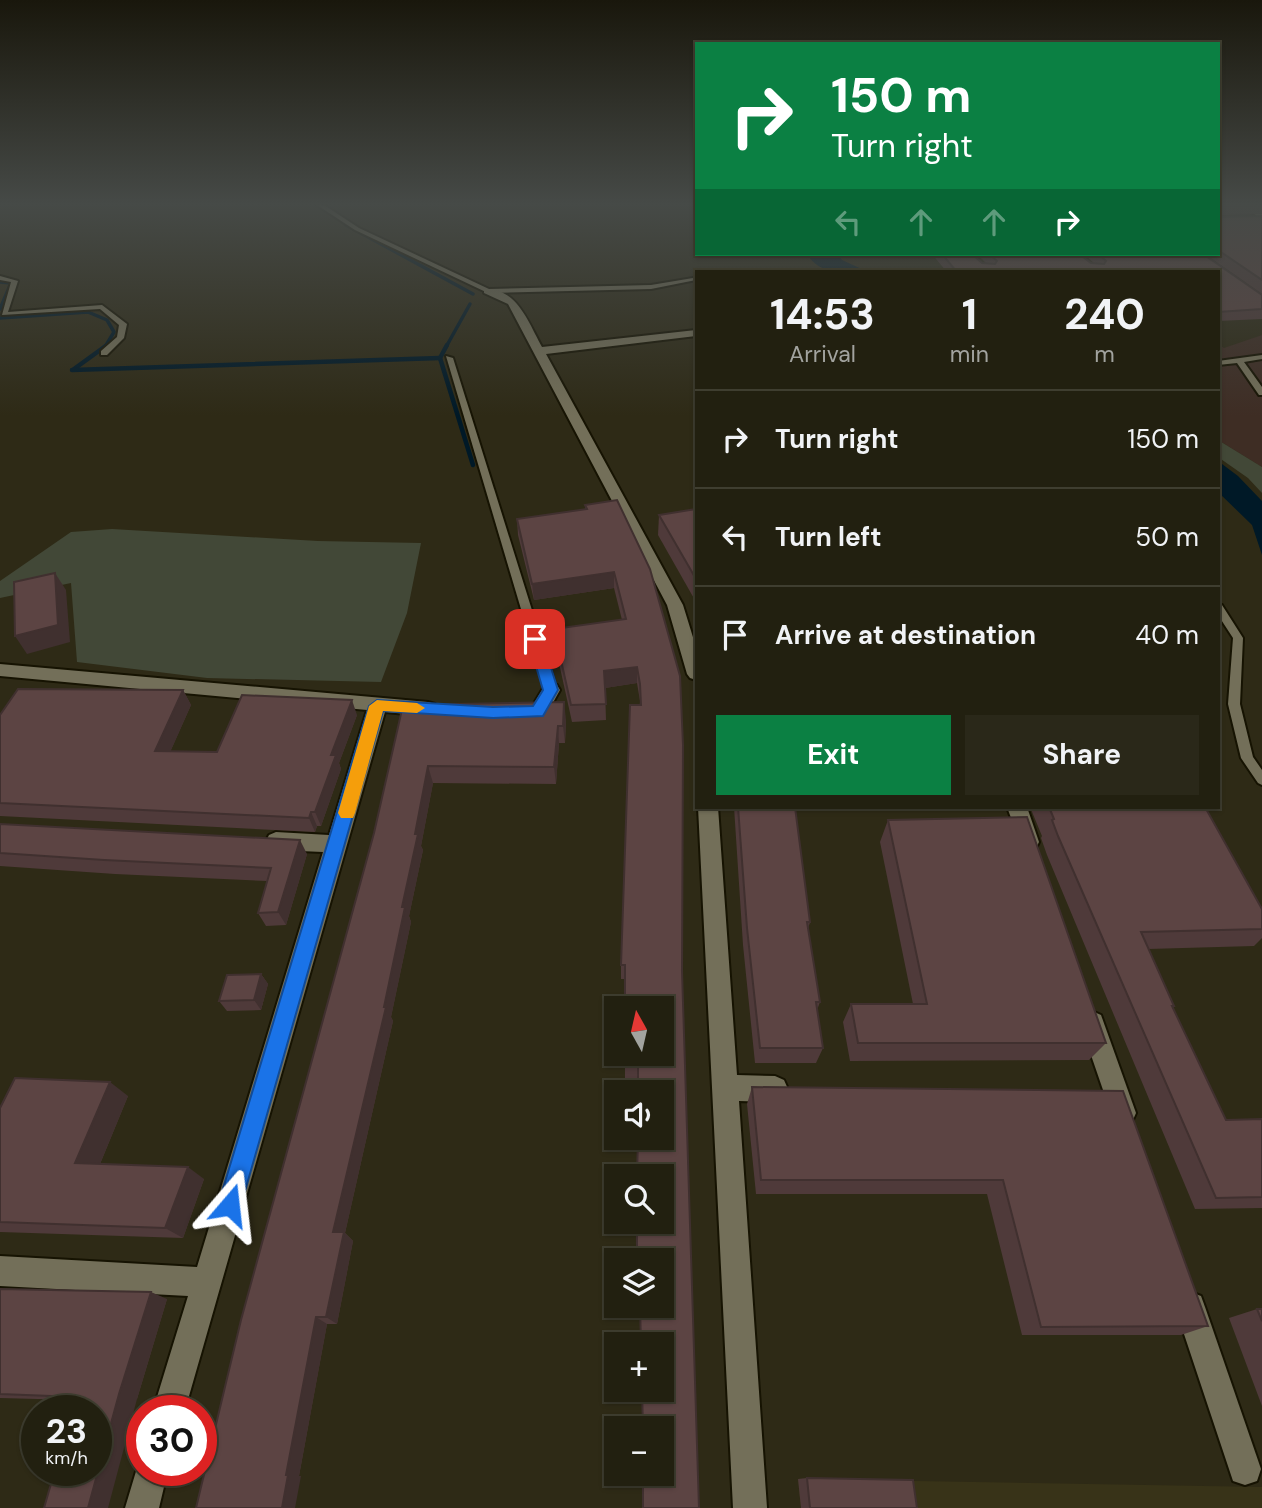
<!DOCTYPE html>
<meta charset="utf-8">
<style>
body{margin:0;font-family:"DM Sans",sans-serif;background:#2a2819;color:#f1f3f6;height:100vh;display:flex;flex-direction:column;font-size:26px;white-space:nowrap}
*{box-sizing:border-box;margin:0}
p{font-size:23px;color:#a2a39f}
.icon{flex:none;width:38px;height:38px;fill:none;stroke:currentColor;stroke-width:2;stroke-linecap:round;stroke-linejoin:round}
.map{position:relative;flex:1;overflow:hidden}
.side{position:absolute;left:695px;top:270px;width:525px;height:539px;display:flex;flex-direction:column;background:#222010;border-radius:0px;box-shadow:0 2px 5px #0004,0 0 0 2px #3f3e30}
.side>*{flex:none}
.top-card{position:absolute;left:695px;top:42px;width:525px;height:214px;border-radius:0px;box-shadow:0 2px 5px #0004,0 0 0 2px #3f3e30;background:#0b8043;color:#fff;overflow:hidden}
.needle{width:46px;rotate:352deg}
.fabs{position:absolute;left:604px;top:996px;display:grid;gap:14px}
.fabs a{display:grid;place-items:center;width:70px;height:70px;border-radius:0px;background:#222010;box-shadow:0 2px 5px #0004,0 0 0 2px #3f3e30;font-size:35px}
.speed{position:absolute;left:21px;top:1395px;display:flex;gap:14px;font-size:35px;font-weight:700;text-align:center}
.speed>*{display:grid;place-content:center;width:91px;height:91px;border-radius:50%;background:#222010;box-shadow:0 2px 5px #0004,0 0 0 2px #3f3e30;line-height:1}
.speed small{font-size:18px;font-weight:400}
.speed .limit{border:10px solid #d22;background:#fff;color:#111}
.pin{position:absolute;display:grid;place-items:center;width:60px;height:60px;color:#fff;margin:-30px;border-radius:14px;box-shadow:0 4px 10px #0006}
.me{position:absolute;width:77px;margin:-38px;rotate:17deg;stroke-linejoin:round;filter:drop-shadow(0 0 5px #0008)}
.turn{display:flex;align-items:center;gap:24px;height:147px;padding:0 21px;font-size:32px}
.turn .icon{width:91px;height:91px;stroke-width:2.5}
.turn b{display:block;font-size:49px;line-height:60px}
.lanes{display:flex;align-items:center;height:66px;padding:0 21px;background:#0003;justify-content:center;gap:35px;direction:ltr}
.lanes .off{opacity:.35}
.eta{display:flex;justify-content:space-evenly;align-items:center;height:119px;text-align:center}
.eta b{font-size:42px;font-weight:700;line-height:49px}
.cta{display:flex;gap:14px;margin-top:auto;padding:14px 21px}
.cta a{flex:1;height:80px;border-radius:0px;background:#0b8043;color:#fff;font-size:28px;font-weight:700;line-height:80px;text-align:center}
.cta a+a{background:#2a2819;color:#f1f3f6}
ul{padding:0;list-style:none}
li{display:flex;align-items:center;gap:21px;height:98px;padding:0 21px;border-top:2px solid #3f3e30}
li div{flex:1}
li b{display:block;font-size:26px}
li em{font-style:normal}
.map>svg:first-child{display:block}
</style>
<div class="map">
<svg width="1262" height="1508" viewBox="0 0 1262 1508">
<rect width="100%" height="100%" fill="#2e2a16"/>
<path fill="#3e2d24" d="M1262,335v132l-44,-27v-96l6,4z"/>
<path fill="#383318" d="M798,1479l464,8v21h-461z"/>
<g fill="#424837">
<path d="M1218,440l44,27v26l-14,-15 -30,-21z"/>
<path d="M112,529l206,12 103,2 -14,70 -26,69 -174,-4 -130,-16 -6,-79 -71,15v-17l71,-49z"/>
</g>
<g fill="#001927">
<path d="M807,254h31l4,6 24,11c-22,0 -46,5 -59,-17z"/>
<path d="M1218,461l20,15 24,25v54l-10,-30 -34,-33z"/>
</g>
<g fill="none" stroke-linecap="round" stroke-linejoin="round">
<g stroke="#001927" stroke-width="3.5">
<path d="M346,225l127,69"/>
<path d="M0,282l11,1 -11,26"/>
<path d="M0,318l88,-6 19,8 7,12 -9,15"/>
<path d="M446,347l24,-43"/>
</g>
<g stroke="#001927" stroke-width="4.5">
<path d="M447,345l-7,13 33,107"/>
<path d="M74,369l33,-24"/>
<path d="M72,370l368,-12"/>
</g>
<g stroke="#161302" stroke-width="4">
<g id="service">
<path d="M317,205h7l35,23 130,61 162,-4 42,-7 3,2 -45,9 -163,4 -133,-63z"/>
<path d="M0,276l18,5 -10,31 94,-7 25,19 -3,14 -17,17h-6v-4l16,-14 2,-12 -19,-16 -98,6 9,-33 -11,-2z"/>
<path d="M1262,355v4l-18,3 18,25v8h-3l-22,-32 -19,2v-4z"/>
<path d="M446,356l7,2 104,332 -2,3h-8l-2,-3z"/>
<path d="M1218,604l4,1 21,33 -3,66 13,53 9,13v15l-4,-2 -17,-25 -13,-54 5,-66 -15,-23z"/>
</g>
</g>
<g stroke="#161302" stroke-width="4">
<g id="minor">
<path d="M1240,205h10l12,7v7z"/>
<path d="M484,289c33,-2 45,35 58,58l154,-17v6l-150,18 137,251 13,42v33l-6,-2 -3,-4 -20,-69 -159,-301 -24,-11z"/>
<path d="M0,664l428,38 7,2 2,5 -2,5 -7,2 -43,-4 -200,698h-32l35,-114 -188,-10v-30l197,11 126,-415 -47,-2 -7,-3 -3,-6 3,-6 7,-3 53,3 38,-125 -367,-34z"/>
<path d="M551,684l6,1 3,5 -15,27h-28l-2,-5 2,-5 16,-2 12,-20z"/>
<path d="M698,807h20l19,268 38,1 9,4 4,9 -4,9 -9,4 -36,-1 28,407h-34z"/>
<path d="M1007,807h20l12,35 -3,6 -7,3 -7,-3z"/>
<path d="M1092,1011l9,4 35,98 -4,9 -9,4 -9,-4 -34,-99 3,-8z"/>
<path d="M1190,1292l11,4 4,11 56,162 -4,12 -12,4 -12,-4 -58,-174 4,-11z"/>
<path d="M140,1458l2,12h26l-9,38h-34z"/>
</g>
</g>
<use href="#service" fill="#736f59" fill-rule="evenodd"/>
<use href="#minor" fill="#736f59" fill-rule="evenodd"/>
</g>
<g fill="#4f3a3a">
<path d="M1218,205h44v9l-41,1 -1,2 42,-1v78l-57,-40h13z"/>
<path d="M932,254h40l10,9 5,1 -10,-10h102l12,9 4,1 -11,-10h119l59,41v24l-44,2v-50h-272z"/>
<path d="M585,505l65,64 12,905 -24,-395h-13v-100h-4v-14l19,-264 -3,-18 -32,5 1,32 -34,2 -17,-77 -1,-16 68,-9 -8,-32 -80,12 -16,-65 -1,-16 68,-9z"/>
<path d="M696,509v93l-38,-67 1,-20z"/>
<path d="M183,690l8,15 -21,47h47l140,-37 -18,48 2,6 -20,57h-4l-2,6 -315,-16v-101z"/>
<path d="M403,705l163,15 -1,23h-6l-3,41 -123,-1 -12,63 2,4 -14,66 2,6 -20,95 2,4 -48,212 8,8 -16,83h-10l-28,152h2l-105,32 178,-675z"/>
<path d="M734,807h61l15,115 -2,7 12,73 -3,8 6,38 -7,15h-61l-12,-118z"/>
<path d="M1030,807h175l57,102v29l-8,8 -106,3 26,57 -1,2 53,112 36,-1v89l-67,1 -148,-354 -6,-17 1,-2z"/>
<path d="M888,820l218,223 -17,17 -239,1 -7,-39 8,-18h62l-33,-162z"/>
<path d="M0,824l307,30 -21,71 -20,1 -8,-13 9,-32 -152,-7 -115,-8z"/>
<path d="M261,974l7,10 -7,26 -34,1 -8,-10z"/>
<path d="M752,1087l371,4 85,235 -27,9h-159l-35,-141h-231l-9,-90z"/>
<path d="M128,1096l-28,68 104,15 -21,59 -183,-6v-124z"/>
<path d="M0,1289l167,10 -30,100 -62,1 -75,-2z"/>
<path d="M1257,1309h5v97l-33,-88z"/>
<path d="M807,1478l110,30h-116l-3,-29z"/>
</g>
<g fill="#40302f">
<path d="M614,572v16l-80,12 -2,-16z"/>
<path d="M55,573l11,17 4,52 -43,12 -12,-18z"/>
<path d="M637,667v16l-32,5 -1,-17z"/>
<path d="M183,690l8,15 -27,61 -9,-15z"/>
<path d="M352,700l5,15 -18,48 2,6 -20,57 -6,-14 16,-57z"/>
<path d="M564,702l2,18 -1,23 -2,-17z"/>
<path d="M558,726l1,17 -3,41 -2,-17z"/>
<path d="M428,766l5,17 -12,63 2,4 -14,66 2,6 -20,95 2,4 -48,212 8,8 -16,83 -11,-7 7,-85 51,-225z"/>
<path d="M311,812l6,14 -2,6 -6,-14z"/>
<path d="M300,840l7,14 -21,71 -8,-13z"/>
<path d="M261,974l7,10 -7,26 -7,-10z"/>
<path d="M110,1082l18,14 -33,80 -20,-13z"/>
<path d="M188,1167l16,12 -21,59 -18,-10z"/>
<path d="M151,1292l16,7 -30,100 -29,109h-20l31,-114z"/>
<path d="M316,1317l11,7 -28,152h2l-6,32h-13l4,-33z"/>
</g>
<g fill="#5c4443" stroke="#40302f" stroke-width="2">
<path d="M1218,205h35l-31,1 -2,11 42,-1v64l-44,-30z"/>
<path d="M942,254h30l10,9 13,1 2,-3 -8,-7h90l12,9 13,1 2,-3 -8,-7h105l59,41v14l-44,3v-41h-262z"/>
<path d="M617,500l33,69 30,107 3,69 -1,226 17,537h-56v-34h19v-46h-19l-1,-38h20v-46h-21l-1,-38h22v-46h-25v-38h25v-46h-25l1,-38h24v-46h-24v-25h-13v-13h37v-46h-37v-43h-4l9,-260h11l-1,-21 -3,-17 -33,4 2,33 -35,1 -17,-76 72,-10 -12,-47 -82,12 -15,-65 70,-10 -2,-4z"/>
<path d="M696,509v70l-37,-64z"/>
<path d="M55,573l3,52 -43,11 -1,-54z"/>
<path d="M18,689l165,1 -28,61 62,1 25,-57 110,5 -21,55h5l-21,57h-4l-2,6 -309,-15v-88z"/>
<path d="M564,702l-1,24h-5l-4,41 -126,-1 -13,68h3l-16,73h3l-21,100h2l-53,225h11l-18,85h-10l-30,158h2l-6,33h-86l45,-188 133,-487 29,-128z"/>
<path d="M738,807h57l15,115h-3l13,80h-4l7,46h-63l-13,-120z"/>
<path d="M1049,807h156l57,102v20l-121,3 33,74h-2l54,114 36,-1v78l-46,1 -158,-362 -6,-16 2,-1z"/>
<path d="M1027,817l79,226h-248l-7,-39h76l-39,-184z"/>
<path d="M0,824l300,16 -22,72 -20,1 13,-45 -167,-8 -104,-7z"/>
<path d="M261,974l-7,26 -35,1 8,-26z"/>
<path d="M15,1078l95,4 -35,81 113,4 -23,61 -165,-6v-114z"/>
<path d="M752,1087l371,4 85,235 -167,1 -38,-147h-242z"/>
<path d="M0,1289l151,3 -32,102 -31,114h-44l11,-38h41v-60h-24l4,-13 -76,-3z"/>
<path d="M1257,1309h5v12z"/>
<path d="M807,1478l106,2 4,28h-107z"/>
</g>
<linearGradient id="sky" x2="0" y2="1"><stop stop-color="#19170c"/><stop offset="0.49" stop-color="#464a47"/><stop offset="1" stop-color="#464a47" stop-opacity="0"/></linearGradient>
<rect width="1262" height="416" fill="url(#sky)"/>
<path fill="#1a73e8" stroke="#114b97" stroke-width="2" d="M535,635l7,4 16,51 -15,26 -50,2 -110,-7 -142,494 -3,8 -8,3 -9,-3 -3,-8 151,-499 8,-6 116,7 40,-1 10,-16 -15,-51z"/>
<path fill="#f59e0b" d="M377,700l40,3 8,5 -8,5 -34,-2 -28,102 -2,5h-12l-3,-5 31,-107z"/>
</svg>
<div class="fabs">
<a><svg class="needle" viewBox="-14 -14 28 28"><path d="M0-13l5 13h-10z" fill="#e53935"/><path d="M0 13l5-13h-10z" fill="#a2a39f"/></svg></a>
<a><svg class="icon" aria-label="sound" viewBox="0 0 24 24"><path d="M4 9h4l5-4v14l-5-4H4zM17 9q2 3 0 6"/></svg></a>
<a><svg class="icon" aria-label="search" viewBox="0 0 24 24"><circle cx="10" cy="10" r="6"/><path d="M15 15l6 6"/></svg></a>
<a><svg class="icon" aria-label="layers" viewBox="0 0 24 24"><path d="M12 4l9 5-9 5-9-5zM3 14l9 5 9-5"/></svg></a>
<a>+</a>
<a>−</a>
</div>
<div class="speed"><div>23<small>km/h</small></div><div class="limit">30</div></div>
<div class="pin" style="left:535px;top:639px;background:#d93025"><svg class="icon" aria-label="arrive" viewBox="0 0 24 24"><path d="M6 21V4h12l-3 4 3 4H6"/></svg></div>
<svg class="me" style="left:230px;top:1205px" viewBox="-20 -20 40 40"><path d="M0-17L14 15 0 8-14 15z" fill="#1a73e8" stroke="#fff" stroke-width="4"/></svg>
<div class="top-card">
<div class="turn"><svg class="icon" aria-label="right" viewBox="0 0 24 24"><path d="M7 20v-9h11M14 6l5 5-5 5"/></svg><div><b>150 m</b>Turn right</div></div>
<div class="lanes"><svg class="icon off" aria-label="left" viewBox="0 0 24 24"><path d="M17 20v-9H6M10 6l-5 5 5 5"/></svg><svg class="icon off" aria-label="ahead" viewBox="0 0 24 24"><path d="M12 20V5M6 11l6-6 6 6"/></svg><svg class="icon off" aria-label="ahead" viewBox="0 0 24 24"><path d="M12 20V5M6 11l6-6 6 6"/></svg><svg class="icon" aria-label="right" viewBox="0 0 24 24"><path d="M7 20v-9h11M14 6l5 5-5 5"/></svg></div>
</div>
<section class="side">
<div class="eta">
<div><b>14:53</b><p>Arrival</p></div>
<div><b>1</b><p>min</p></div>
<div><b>240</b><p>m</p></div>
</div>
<ul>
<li><svg class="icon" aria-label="right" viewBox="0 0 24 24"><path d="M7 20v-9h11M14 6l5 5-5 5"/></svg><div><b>Turn right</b></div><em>150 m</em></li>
<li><svg class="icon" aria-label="left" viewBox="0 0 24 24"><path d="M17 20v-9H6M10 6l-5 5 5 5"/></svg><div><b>Turn left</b></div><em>50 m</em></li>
<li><svg class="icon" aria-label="arrive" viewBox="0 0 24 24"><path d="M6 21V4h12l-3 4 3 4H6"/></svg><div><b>Arrive at destination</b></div><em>40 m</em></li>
</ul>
<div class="cta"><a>Exit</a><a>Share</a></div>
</section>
</div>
